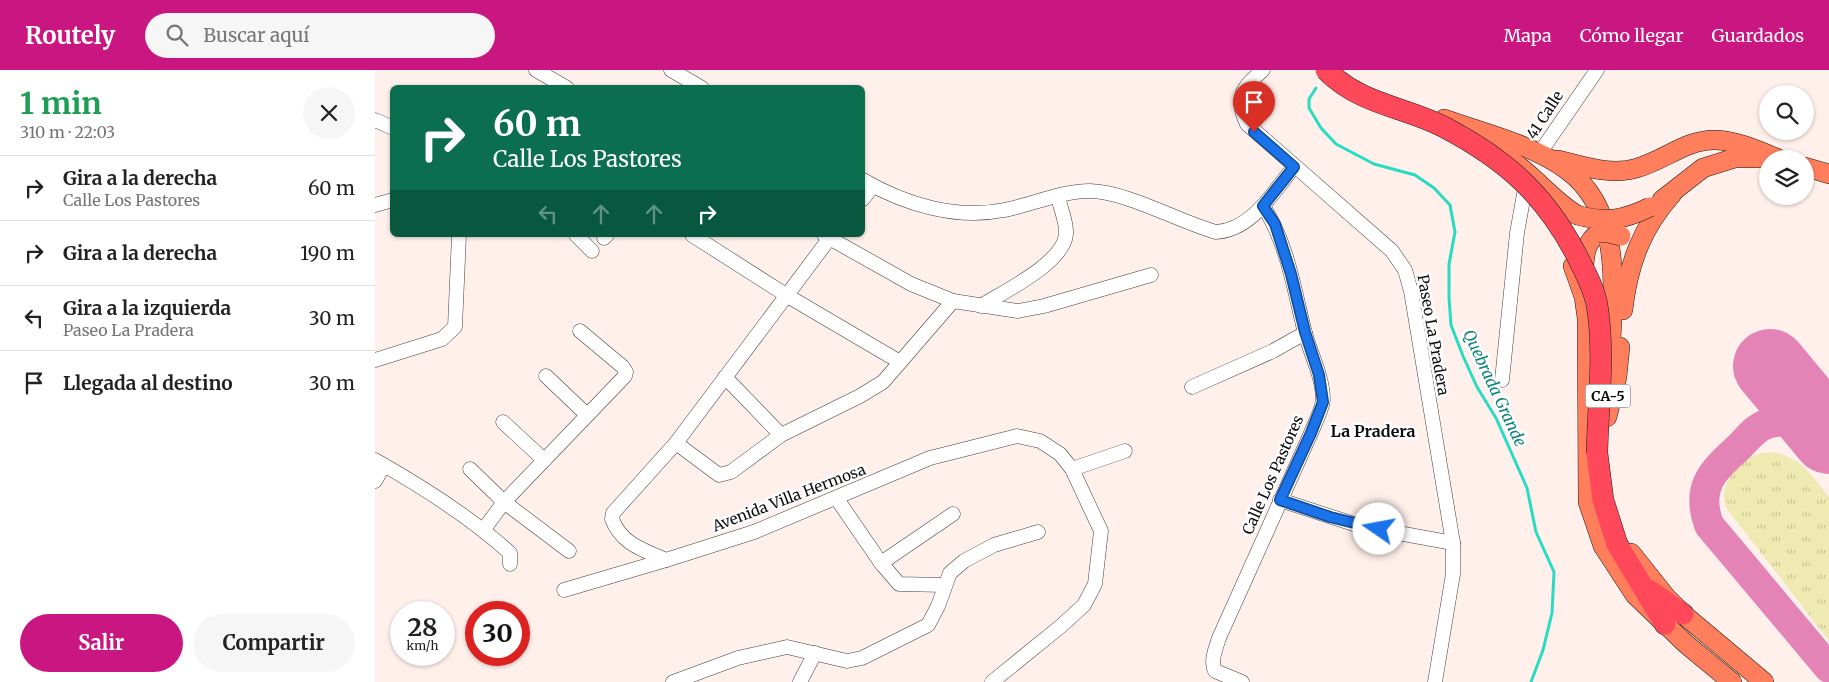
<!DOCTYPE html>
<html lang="es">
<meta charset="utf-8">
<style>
body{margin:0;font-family:Merriweather,serif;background:#f6f6f6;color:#222;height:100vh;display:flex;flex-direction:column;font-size:19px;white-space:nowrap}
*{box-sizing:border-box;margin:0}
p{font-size:16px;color:#767676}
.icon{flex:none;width:28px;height:28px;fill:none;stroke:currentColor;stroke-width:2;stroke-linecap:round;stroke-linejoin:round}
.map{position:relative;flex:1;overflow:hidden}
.drawer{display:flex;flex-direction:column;background:#fff;width:375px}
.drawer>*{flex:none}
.banner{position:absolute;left:15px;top:15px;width:475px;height:152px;border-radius:8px;box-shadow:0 1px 4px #0004;background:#0b6e4f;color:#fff;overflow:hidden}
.fabs{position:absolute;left:1384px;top:15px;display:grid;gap:10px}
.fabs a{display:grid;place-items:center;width:55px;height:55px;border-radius:50%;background:#fff;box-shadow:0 1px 4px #0004;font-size:25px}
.speed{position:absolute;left:15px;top:531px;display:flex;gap:10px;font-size:25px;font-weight:700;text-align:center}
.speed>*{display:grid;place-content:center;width:65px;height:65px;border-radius:50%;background:#fff;box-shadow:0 1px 4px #0004;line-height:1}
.speed small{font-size:12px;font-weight:400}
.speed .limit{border:8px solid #d22;background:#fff;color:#111}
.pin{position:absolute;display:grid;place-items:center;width:42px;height:42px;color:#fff;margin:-51px -21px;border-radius:50% 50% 50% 0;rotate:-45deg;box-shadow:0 0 5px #0007}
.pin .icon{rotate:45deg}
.me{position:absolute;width:55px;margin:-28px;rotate:282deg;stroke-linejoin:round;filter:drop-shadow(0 0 4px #0008)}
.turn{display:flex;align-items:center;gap:18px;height:105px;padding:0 20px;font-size:22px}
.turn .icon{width:65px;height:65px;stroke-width:2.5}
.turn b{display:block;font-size:35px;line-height:42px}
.lanes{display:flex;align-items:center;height:48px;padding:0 20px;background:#0003;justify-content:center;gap:25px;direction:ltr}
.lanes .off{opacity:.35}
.round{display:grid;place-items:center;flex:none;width:52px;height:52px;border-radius:26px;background:#f6f6f6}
.head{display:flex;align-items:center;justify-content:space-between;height:85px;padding:0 20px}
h1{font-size:30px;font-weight:700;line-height:38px;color:#1e9e55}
.button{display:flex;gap:10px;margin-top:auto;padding:10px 20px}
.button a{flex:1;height:58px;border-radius:30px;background:#ca1681;color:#fff;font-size:20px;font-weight:700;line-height:58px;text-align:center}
.button a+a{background:#f6f6f6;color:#222}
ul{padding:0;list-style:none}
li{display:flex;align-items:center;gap:15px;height:65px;padding:0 20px;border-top:1px solid #e0e0e0}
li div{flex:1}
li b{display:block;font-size:19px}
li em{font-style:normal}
header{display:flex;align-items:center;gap:30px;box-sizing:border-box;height:70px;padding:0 25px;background:#ca1681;color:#fff}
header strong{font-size:24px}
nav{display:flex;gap:28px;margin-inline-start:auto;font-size:18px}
.search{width:350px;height:45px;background:#f6f6f6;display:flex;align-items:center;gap:12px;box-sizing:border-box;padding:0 18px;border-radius:28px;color:#767676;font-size:19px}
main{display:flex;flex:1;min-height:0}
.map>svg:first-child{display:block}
</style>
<header>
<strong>Routely</strong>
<div class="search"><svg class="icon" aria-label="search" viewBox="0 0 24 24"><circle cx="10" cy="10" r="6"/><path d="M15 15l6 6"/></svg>Buscar aquí</div>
<nav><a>Mapa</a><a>Cómo llegar</a><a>Guardados</a></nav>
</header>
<main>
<section class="drawer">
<div class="head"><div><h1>1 min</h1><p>310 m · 22:03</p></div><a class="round"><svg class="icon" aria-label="close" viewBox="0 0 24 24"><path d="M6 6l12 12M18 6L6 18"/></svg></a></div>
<ul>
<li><svg class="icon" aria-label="right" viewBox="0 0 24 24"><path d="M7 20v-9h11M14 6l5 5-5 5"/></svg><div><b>Gira a la derecha</b><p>Calle Los Pastores</p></div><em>60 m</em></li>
<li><svg class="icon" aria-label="right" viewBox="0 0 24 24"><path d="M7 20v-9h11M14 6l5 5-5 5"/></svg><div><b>Gira a la derecha</b></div><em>190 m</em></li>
<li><svg class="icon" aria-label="left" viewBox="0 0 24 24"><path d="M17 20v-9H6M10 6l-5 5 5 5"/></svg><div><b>Gira a la izquierda</b><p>Paseo La Pradera</p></div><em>30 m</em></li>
<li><svg class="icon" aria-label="arrive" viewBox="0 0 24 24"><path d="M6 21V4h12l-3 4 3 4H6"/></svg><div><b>Llegada al destino</b></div><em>30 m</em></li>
</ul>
<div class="button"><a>Salir</a><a>Compartir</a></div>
</section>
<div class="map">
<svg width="1454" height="612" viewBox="0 0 1454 612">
<defs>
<pattern id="grass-tufts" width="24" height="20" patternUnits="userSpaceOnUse" patternTransform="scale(1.25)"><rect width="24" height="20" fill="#eeeab1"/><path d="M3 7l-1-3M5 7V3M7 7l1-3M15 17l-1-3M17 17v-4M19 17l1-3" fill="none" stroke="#cbc897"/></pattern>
</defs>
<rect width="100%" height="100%" fill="#fff0eb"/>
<path fill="url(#grass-tufts)" d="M1395,382c29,3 42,24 59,45v144l-101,-131c-8,-12 -3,-25 4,-37l-2,-2c11,-12 24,-17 40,-19z"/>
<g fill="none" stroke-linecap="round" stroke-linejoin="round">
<path stroke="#29dbc1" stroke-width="3" d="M941,18l-7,11v9l12,20 15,16 38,20 41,11 19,13 16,17 5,27 -6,32v34l2,27 12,31 14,31 19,31 31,70 9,44 18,40 -2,41 -9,37 -12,32"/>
<path stroke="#e483b6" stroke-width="30" d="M1454,367c-19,-12 -39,-20 -62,-13 -11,3 -19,14 -27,22 -27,25 -45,40 -31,79l120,143"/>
<path stroke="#e483b6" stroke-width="74" d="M1395,296l59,71"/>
<g stroke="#3f3f3f" stroke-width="15">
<g id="minor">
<path d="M161,0l31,18"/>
<path d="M296,0l31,18"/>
<path d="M888,0c-20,17 -29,27 -16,54l145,127 13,19 6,21 42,252v31l-18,108"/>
<path d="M0,50l18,8"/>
<path d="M1164,84l58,-84"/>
<path d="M488,110c41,24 93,40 141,30 28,-5 56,-19 86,-19 38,1 87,30 126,41 36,-2 57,-40 78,-65"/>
<path d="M488,129l10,-13"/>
<path d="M0,135l18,-5"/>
<path d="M201,165l16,16"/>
<path d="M317,165l94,60 114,67"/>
<path d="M449,165l87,49 42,17 65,10 26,-5 107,-31"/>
<path d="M457,165l-156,208 -63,70 -1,6c9,25 32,31 54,41l88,-28 176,-74 87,-22 23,5 20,13 12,15 29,62 -6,53 -11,21 -23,21 -69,56"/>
<path d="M229,168l3,-3"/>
<path d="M606,236c22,-14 83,-43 85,-72 1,-12 -6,-26 -8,-38"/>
<path d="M0,290l67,-21 13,-12 4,-92"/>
<path d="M171,306l40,38"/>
<path d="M350,307l56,58"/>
<path d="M1127,310l15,-147 7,-39"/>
<path d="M817,317l81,-36 32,-18"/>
<path d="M128,352l41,38"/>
<path d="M301,373l43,32 12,-3 50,-37 79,-39 23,-14 70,-81"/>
<path d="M0,390c48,27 94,56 135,93v11"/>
<path d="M95,399l34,33 65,49"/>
<path d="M697,399l53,-18"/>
<path d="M0,411l9,-16"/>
<path d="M462,429l44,64 18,21 45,1"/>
<path d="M905,430l80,26 93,17"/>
<path d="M109,459l20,-27 121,-126 1,-4 -3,-5 -43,-36"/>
<path d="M506,493l72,-49"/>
<path d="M189,520l102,-30"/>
<path d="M298,612l65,-24 49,-11 60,14 15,-3 66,-33 10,-19 12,-33 14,-12 30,-16 44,-13"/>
<path d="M425,612l15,-29"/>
<path d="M867,612l-27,-11c-5,-10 1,-23 4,-33l92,-205c4,-10 11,-23 12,-33 0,-23 -12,-45 -18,-67 -11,-43 -17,-89 -42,-127"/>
</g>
</g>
<g stroke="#1d1d1d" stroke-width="20">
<g id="major">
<path d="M1069,49c39,14 90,26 123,51 59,43 45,129 43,192"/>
<path d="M1127,84c29,17 47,44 75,61"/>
<path d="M1183,90c25,6 53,16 79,8 28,-8 50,-29 79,-28 22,1 43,11 63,19"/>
<path d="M1430,97l24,7"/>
<path d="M1287,130l41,-32 32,-10h26"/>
<path d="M1198,196l11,31 3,21 1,184 15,44 32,49 51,49 46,38"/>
<path d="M1208,206c2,-17 0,-33 16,-43"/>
<path d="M1248,240c5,-45 19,-83 49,-116"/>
<path d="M1232,347l10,-40 3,-30"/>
<path d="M1256,483l35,44 17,17 81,68"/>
</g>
</g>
<g stroke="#1d1d1d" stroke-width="22">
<g id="highway">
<path d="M1222,383l6,47 14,44 48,80"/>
<path d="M1274,520l34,24"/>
</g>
</g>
<use href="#minor" stroke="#fff" stroke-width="14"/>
<use href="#major" stroke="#ff7e5b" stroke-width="19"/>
<use href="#highway" stroke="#ff495a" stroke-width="21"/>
<g stroke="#1d1d1d" stroke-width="20" stroke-linecap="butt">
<g id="major-bridge">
<path d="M1202,145c28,8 47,5 73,-8"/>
<path d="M1224,163h10l12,3"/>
</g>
</g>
<g stroke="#1d1d1d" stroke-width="22" stroke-linecap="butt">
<path id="highway-bridge" d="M951,0c35,35 77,36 118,57 61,32 101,67 133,129 8,16 17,32 20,49 8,48 1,100 0,148"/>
</g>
<use href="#major-bridge" stroke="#ff7e5b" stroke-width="19"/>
<use href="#highway-bridge" stroke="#ff495a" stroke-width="21"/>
</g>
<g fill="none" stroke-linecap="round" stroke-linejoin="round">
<g stroke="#114b97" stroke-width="12">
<path id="route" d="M879,62l40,35 -31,39 12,18 16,50 14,58 14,43 4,27 -12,31 -31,67 50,17 49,12"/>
</g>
<use href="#route" stroke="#1a73e8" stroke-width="9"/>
</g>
<g text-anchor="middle" stroke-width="5" stroke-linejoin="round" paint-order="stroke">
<rect fill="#fff" stroke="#555" stroke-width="1" x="1210.5" y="314.5" width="45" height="23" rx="4"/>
<g font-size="14" font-weight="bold" fill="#0c0c0c">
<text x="1233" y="331">CA-5</text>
</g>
<g font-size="15" fill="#0c0c0c" stroke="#fff">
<text transform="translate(1170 45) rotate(-57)" y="5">41 Calle</text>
<text transform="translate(1058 265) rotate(80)" y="5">Paseo La Pradera</text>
<text transform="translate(898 405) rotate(-66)" y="5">Calle Los Pastores</text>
<text transform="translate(414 428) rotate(-21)" y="5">Avenida Villa Hermosa</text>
</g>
<g font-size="16" font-style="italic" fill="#0b8477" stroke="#fff">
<text transform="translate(1120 318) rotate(65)" y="6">Quebrada Grande</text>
</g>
<g font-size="16" font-weight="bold" fill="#0c0c0c" stroke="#fff">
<text x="998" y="367">La Pradera</text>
</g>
</g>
</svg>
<div class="fabs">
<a><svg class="icon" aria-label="search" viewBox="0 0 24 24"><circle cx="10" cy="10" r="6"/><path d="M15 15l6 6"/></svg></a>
<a><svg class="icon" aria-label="layers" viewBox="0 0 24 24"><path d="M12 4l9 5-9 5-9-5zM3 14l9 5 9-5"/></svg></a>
</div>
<div class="speed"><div>28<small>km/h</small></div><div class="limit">30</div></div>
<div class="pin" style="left:879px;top:62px;background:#d93025"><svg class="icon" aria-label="arrive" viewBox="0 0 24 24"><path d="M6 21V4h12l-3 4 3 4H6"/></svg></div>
<svg class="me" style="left:1004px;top:459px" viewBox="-20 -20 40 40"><circle r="19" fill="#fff"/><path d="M0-13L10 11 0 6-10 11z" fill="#1a73e8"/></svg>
<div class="banner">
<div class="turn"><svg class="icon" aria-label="right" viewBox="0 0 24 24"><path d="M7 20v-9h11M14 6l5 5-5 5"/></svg><div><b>60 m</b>Calle Los Pastores</div></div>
<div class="lanes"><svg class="icon off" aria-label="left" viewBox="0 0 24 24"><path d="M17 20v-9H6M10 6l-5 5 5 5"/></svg><svg class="icon off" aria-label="ahead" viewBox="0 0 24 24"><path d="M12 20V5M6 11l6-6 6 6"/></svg><svg class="icon off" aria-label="ahead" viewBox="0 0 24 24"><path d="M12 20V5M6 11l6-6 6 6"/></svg><svg class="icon" aria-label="right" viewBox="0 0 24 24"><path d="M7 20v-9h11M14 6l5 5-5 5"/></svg></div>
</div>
</div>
</main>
